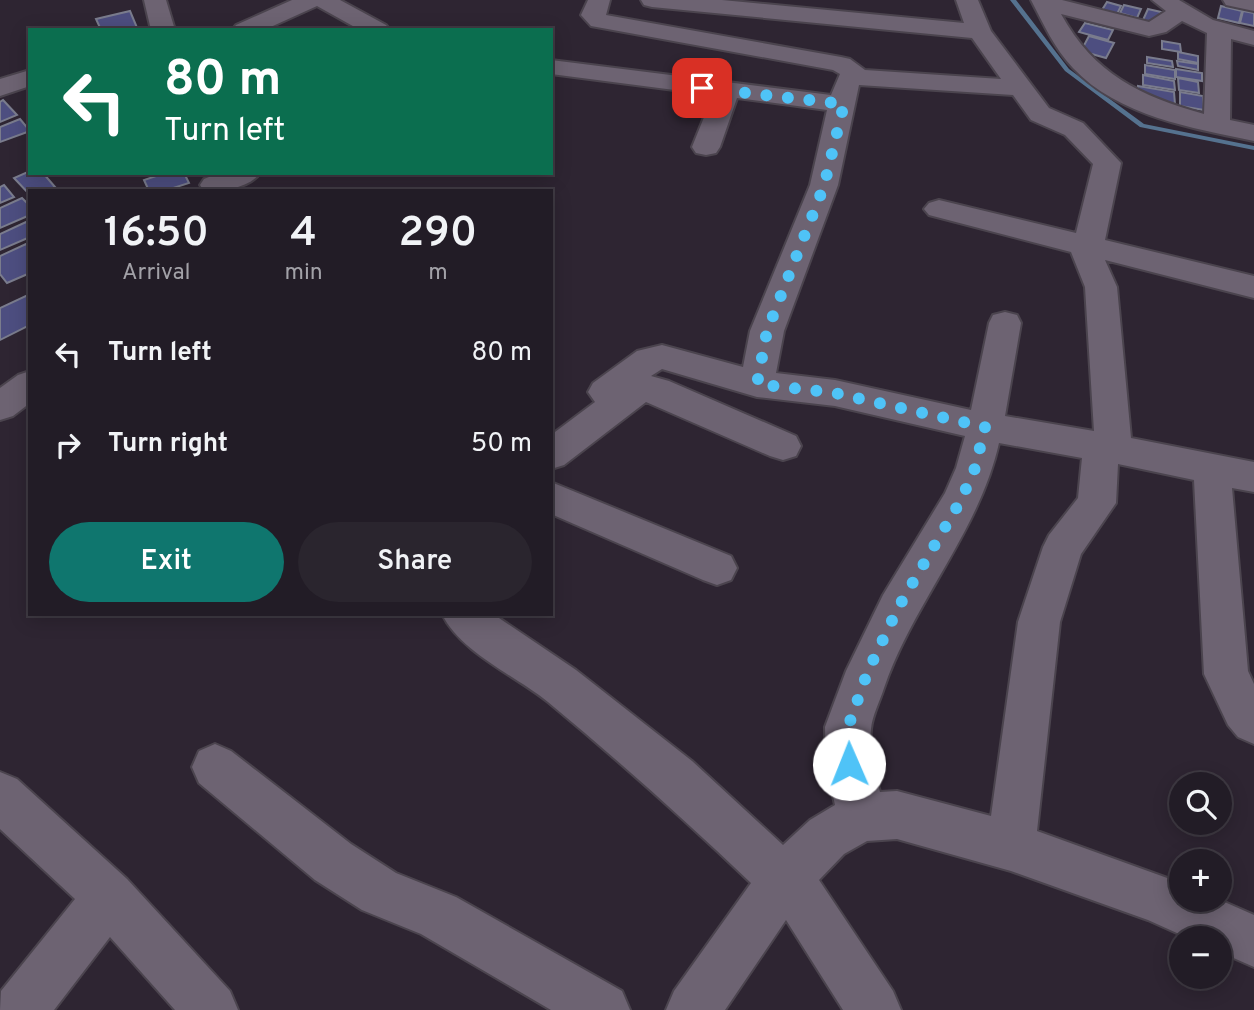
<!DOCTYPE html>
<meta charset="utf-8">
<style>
body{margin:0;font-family:Overpass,sans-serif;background:#2a252e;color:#f1f3f6;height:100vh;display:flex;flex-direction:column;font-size:26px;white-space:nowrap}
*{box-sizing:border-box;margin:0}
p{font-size:23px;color:#a2a1a7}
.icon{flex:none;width:38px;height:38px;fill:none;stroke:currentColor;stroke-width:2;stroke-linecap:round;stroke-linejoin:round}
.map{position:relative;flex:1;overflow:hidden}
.side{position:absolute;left:28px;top:189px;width:525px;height:427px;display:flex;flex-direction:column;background:#221c26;border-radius:0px;box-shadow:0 4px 18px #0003,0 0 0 2px #3f3a43}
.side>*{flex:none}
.guide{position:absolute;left:28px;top:28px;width:525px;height:147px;border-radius:0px;box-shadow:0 4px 18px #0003,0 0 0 2px #3f3a43;background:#0b6e4f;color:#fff;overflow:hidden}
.controls{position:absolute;left:1169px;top:772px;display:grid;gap:14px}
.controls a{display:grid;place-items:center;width:63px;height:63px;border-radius:50%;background:#221c26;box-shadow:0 4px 18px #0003,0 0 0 2px #3f3a43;font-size:35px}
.pin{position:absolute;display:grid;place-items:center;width:60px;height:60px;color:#fff;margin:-30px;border-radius:14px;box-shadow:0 4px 10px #0006}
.me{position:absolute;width:77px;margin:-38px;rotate:359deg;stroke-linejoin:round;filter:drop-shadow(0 0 5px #0008)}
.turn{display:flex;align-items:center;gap:24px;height:147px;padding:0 21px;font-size:32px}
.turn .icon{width:91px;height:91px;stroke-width:2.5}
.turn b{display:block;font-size:49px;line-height:60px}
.eta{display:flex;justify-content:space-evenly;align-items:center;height:119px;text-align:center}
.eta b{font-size:42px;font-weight:600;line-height:49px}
.cta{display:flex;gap:14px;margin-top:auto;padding:14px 21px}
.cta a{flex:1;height:80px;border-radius:42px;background:#0f766e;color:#fff;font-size:28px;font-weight:600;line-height:80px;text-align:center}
.cta a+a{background:#2a252e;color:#f1f3f6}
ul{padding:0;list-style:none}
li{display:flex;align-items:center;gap:21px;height:91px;padding:0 21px}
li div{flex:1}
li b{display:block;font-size:26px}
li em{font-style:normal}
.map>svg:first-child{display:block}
</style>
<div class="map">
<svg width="1254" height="1010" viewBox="0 0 1254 1010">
<rect width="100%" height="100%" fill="#2e2532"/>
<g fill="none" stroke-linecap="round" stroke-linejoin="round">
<path fill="#55728f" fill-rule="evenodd" d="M1010,0h6l53,69 75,55 110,22v4l-114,-23 -75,-56z"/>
</g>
<g fill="#4d4e80" stroke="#7a7c8d" stroke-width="2">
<path d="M1107,2l14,4 -4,8 -15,-4z"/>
<path d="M1124,5l17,4 -4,9 -17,-5z"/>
<path d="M1221,6l21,5 -3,12 -21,-5z"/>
<path d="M1148,9l13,3 -6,12 -12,-4z"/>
<path d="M130,11l8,19h-37l-5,-11z"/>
<path d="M1243,11l11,2v13l-14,-3z"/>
<path d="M1085,23l28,7 -5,10 -29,-8z"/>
<path d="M1089,36l25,7 -8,15 -25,-7z"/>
<path d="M1162,41l18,3 1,8 -19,-3z"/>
<path d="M1178,52l20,4v7l-20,-4z"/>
<path d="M1147,57l25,4 1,6 -26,-4z"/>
<path d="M1177,61l21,3v6l-20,-4z"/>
<path d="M1145,65l30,5v9l-30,-5z"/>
<path d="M1176,69l26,4v8l-26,-4z"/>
<path d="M1143,75l31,6 1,9 -32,-5z"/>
<path d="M1178,78l20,4 1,11 -20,-3z"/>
<path d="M1138,86l36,6 1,12 -37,-7z"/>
<path d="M1180,92l23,4 1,14 -24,-4z"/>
<path d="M3,100l14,15 -17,7v-20z"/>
<path d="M20,119l10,12 -30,11v-15z"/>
<path d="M30,171v2h13l12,14 -9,4h-16v4l-16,-17z"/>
<path d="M165,173h19l5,10 -25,8h-15l-5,-11z"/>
<path d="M4,185l10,12 -14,6v-16z"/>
<path d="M22,198l8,8v9l-30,13v-20z"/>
<path d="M26,222l4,4v11l-30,13v-16z"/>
<path d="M26,244l4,4v25l-23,10 -7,-9v-18z"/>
<path d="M30,294v31l-30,15v-32z"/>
</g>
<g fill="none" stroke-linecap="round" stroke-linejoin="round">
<g stroke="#4b444e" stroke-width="4">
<g id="minor">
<path d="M144,0h22l9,30h-24z"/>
<path d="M292,0h48l46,25 4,5h-30l-43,-24 -53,24h-32l4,-5z"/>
<path d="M588,0h22l-4,15 235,42 9,2 15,11 136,9 -29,-41 -320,-31 -8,-2 -3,-5h81l242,23 -8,-23h22l13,31 58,77 34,15 38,40 -16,77 149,36v22l-149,-38 12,27 14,151 123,24v30l-22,-4 16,183 6,13v60l-16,-7 -10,-12 -24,-51 -10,-194 -76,-16 -2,39 -35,51 -21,68 -23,209 144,52v17h39l34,15v52l-34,-15v-14h-32l-40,-18 -137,-49 -114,-32 -30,2 -23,13 -25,26 74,111 8,19h-58l-57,-90 -61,90h-59l8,-19 77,-108c-66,-63 -133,-123 -203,-181 -32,-26 -88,-50 -106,-88h51l83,56 116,91 91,84 27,-25 25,-15 -9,-41 -1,-37 21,-56 37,-76 62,-102 11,-25 9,-32 -130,-30 -78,-9 -95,-28 -11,7 18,5 127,55 5,10 -5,10 -13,4 -13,-4 -124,-54 -82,63 -13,4v-34l44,-33 -7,-10 5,-9 44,-32 25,-6 81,22 7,-36 60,-146 17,-75 -90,-12 -17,49 -4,6 -10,2 -10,-2 -4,-6 21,-52 -162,-21v-14l280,35 9,-21 -7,-4 -242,-44 -10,-11zM859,85l154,10 18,25 34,15 28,29 -17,69 -137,-33 -10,3 -5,6 5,6 142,37 14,35 9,144 -89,-15 16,-93 -4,-8 -12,-3 -12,3 -4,8 -18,87 -136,-30 -59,-7 8,-42 54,-146zM999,443l83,15 -4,40 -29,37 -6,12 -25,75 -27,194 -94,-25 -17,1c-6,-21 -11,-42 -9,-63 1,-13 9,-28 13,-41 29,-85 95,-156 115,-245z"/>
<path d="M1031,0h31l87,22 17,-11 -14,-11h27l34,20 41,11v14l-23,-6 -1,81 24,5v16c-62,-13 -136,-25 -181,-73 -19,-20 -30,-45 -42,-68zM1061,14l88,22 17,-4 16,-11 25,12 -3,81c-64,-18 -110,-40 -143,-100z"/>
<path d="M1223,0h31v11l-28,-6z"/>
<path d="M30,70v16l-30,10v-17z"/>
<path d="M219,173h41c-11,16 -39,18 -56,18l-4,-6 4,-6z"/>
<path d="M30,371v32l-17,13 -13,4v-32l18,-13z"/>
<path d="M551,482l180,74 6,12 -6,12 -14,5 -14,-5 -152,-66z"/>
<path d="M215,744l16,7 120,93 45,29 60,24 166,94 8,19h-79l-130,-76 -59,-24 -47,-30 -116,-97 -7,-16 7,-16z"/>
<path d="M0,772l17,7 110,100 103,112 8,19h-63l-65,-73 -56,73h-54l1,-19 74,-92 -75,-70z"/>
</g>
</g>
<use href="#minor" fill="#6d6372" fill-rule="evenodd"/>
</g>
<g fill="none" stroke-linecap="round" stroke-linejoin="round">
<path stroke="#4fc3f7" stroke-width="12" stroke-dasharray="0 21.6" d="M702,88l142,16 -20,82 -57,145 -10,53 78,9 150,34 -10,41 -14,32 -63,108 -30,63 -20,56 1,37"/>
</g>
</svg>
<div class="controls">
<a><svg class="icon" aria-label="search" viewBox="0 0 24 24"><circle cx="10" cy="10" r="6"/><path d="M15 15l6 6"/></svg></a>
<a>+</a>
<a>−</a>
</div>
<div class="pin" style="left:702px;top:88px;background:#d93025"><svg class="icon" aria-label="arrive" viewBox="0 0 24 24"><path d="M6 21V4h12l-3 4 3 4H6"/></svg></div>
<svg class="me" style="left:849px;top:764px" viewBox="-20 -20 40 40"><circle r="19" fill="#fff"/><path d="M0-13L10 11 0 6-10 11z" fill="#4fc3f7"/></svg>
<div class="guide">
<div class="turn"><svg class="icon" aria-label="left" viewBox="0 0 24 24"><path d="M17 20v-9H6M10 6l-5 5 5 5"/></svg><div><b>80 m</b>Turn left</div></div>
</div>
<section class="side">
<div class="eta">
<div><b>16:50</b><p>Arrival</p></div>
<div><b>4</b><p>min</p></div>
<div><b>290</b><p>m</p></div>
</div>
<ul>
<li><svg class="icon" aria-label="left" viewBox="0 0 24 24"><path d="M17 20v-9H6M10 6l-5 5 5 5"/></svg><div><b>Turn left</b></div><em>80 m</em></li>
<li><svg class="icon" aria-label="right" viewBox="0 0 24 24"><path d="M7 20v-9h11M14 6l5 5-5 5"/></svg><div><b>Turn right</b></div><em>50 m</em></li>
</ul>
<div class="cta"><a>Exit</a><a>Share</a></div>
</section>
</div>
